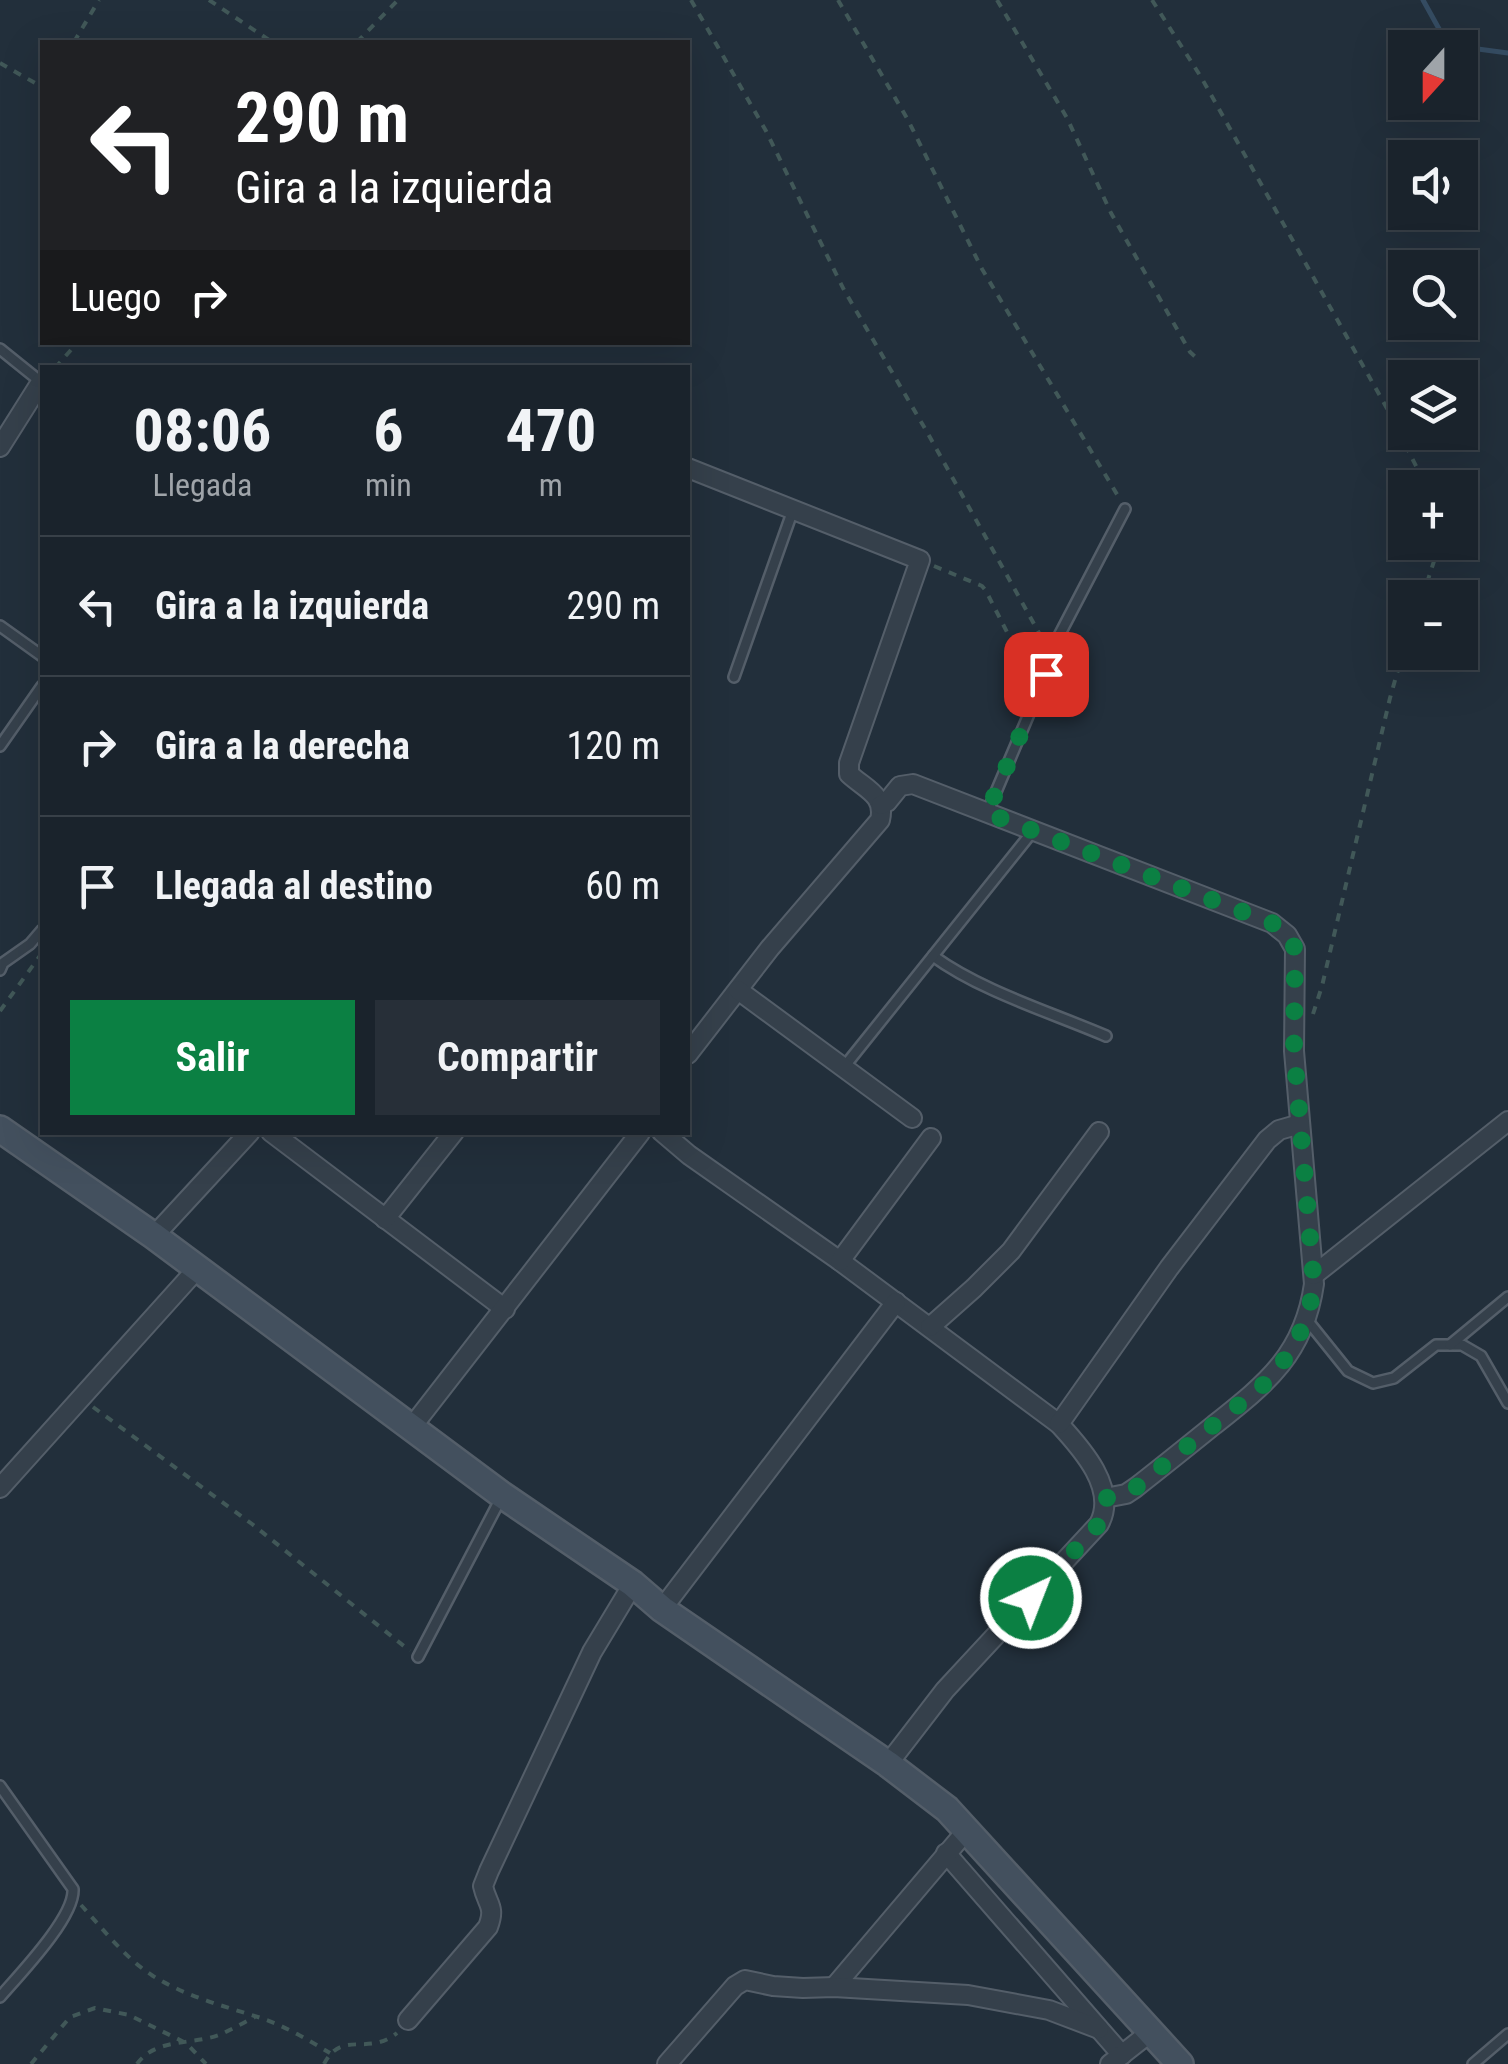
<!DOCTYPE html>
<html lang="es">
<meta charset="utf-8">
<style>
body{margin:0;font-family:"Roboto Condensed",sans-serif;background:#272f38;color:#f1f3f6;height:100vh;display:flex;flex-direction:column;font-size:38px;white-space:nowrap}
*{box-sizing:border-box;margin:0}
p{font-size:32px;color:#9fa4a9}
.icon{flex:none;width:55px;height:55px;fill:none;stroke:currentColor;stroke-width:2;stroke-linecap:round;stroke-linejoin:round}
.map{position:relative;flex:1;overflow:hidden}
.panel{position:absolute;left:40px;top:365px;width:650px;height:770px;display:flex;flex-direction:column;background:#1a232c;border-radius:0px;box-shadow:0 10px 40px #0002,0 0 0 2px #384048}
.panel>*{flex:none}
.top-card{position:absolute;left:40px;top:40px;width:650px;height:305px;border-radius:0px;box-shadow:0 10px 40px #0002,0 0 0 2px #384048;background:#202124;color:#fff;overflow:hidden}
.needle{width:65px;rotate:201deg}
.tools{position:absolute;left:1388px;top:30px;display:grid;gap:20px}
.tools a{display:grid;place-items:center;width:90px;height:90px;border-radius:0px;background:#1a232c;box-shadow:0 10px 40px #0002,0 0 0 2px #384048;font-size:50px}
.pin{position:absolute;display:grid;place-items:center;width:85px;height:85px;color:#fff;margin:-42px;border-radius:20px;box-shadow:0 5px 15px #0006}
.me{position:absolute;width:110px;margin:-55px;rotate:43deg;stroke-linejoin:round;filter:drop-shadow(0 0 8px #0008)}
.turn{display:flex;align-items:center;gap:35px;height:210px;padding:0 30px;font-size:45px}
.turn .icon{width:130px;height:130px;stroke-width:2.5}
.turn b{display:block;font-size:70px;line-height:85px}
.then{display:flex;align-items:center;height:95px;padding:0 30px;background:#0003;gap:20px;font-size:38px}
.eta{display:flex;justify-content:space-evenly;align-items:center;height:170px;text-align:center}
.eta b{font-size:60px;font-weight:700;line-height:70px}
.cta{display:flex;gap:20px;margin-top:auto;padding:20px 30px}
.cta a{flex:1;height:115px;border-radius:0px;background:#0b8043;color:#fff;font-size:40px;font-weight:700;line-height:115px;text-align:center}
.cta a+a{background:#272f38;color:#f1f3f6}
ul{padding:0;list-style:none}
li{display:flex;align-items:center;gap:30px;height:140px;padding:0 30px;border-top:2px solid #384048}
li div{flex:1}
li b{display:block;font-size:38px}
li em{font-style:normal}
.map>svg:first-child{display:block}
</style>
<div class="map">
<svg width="1508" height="2064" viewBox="0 0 1508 2064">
<rect width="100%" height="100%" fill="#222f3b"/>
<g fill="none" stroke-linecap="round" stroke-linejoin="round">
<path stroke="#354c62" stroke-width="5" d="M1423,0l25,45 60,8"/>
<g stroke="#545e69" stroke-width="14">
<g id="lane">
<path d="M0,349l41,33"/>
<path d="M0,626l42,30"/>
<path d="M734,677l59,-167"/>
<path d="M0,746l42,-60"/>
<path d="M987,813l59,-139 4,-21 75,-144"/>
<path d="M933,956c48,35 117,56 173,80"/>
<path d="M0,970l3,-7 27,-19 12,-14"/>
<path d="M844,1067l189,-236"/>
<path d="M1307,1320l41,51 25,12 21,-5 42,-33h26l19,11 27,47"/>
<path d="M1450,1345l58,-48"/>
<path d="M418,1657l83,-159"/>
<path d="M0,1786l73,103c2,28 -54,86 -73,108"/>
<path d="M1473,2064l35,-30"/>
</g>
</g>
<g stroke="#545e69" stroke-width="22">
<g id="street">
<path d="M0,447l41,-65"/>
<path d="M688,468l232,92 -71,203v11c16,15 37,21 31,46l-110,128 -82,106"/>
<path d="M881,805l6,-3 13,-16 13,-2 359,139 15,12 8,14 -1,102 20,233c-10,70 -47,99 -100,141 -26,21 -52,42 -79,63l-9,6 -21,4"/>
<path d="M738,990l174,128"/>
<path d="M271,1132l234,177"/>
<path d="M662,1132l27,23 151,106 219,163c23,25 59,65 40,100l-154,166 -57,74"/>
<path d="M385,1219l69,-87"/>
<path d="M154,1236l96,-104"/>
<path d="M840,1261l91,-123"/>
<path d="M1314,1275l194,-154"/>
<path d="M930,1327l44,-39 37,-37 88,-119"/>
<path d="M1059,1424l110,-156 98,-128 12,-10 21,-6"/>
<path d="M411,1428l229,-295"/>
<path d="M0,1488l197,-219"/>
<path d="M662,1609l234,-307"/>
<path d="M946,1853l176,202"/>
<path d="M834,1987l133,-157"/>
<path d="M408,2020l80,-93c8,-21 -1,-22 -5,-41l6,-15 103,-219 41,-68"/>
<path d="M667,2064l68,-78 10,-6 28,6 30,2 31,-1 134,8 81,15 50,19"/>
<path d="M1110,2064l42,-33"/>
</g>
</g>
<g stroke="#545e69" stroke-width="30">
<path id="secondary" d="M0,1129l154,107 348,259 131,89 29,25 226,155 59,45 233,255"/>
</g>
<g stroke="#415858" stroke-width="4" stroke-dasharray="8 8" stroke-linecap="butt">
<path d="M209,0l63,42"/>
<path d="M691,0l75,131 78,159 83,142 116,208"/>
<path d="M838,0l70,120 74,149 136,227"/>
<path d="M997,0l70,118 44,95 79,139 10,9"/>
<path d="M1152,0l49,77 188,335 38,76"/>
<path d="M74,42l25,-42"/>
<path d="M357,42l41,-42"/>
<path d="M0,63l42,24"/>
<path d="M55,368l23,-26"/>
<path d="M934,566l48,20 4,5 44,86"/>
<path d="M1422,598l16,-49v-7"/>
<path d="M0,1011l42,-58"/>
<path d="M1313,1014l9,-28 68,-288 15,-53"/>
<path d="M93,1407l159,117 158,127"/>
<path d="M81,1905c22,24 44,53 72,71 34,21 71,30 108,42 24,8 47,22 69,35"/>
<path d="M31,2064l39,-47 25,-9 34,7 57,28 20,21"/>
<path d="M137,2064c18,-26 55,-19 82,-29 12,-5 24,-12 36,-18"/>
<path d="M324,2064c18,-35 43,-7 73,-31"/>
</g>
<use href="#lane" stroke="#35404b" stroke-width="9"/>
<use href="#street" stroke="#35404b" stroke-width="18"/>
<use href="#secondary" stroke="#43505e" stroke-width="25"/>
</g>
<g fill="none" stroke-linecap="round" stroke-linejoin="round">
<path stroke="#0b8043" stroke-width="18" stroke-dasharray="0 32.4" d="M1031,1598l68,-74 4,-8 2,-18 11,-1 19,-9 126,-101c30,-30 47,-61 53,-103l-20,-233 1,-102c-5,-12 -11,-20 -23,-26l-285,-110 59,-139"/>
</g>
</svg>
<div class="tools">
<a><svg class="needle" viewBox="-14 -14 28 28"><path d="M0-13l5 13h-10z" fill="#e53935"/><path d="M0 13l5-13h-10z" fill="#9fa4a9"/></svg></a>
<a><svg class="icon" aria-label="sound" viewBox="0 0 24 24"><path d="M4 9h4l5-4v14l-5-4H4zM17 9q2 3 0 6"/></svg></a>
<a><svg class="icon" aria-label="search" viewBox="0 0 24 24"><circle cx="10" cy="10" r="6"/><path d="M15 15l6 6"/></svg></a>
<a><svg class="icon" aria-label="layers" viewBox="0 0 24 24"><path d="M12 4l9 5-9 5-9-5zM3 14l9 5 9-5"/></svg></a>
<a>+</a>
<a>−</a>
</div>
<div class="pin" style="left:1046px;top:674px;background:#d93025"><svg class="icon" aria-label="arrive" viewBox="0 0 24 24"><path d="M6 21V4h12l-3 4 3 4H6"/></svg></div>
<svg class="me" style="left:1031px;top:1598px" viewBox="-20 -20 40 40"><circle r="17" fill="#0b8043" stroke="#fff" stroke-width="3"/><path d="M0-11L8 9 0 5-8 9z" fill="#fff"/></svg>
<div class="top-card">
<div class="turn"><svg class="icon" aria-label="left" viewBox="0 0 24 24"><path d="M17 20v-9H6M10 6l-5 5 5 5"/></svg><div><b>290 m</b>Gira a la izquierda</div></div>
<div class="then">Luego<svg class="icon" aria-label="right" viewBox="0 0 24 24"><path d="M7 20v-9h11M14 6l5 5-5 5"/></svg></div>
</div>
<section class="panel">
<div class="eta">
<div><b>08:06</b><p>Llegada</p></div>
<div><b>6</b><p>min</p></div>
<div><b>470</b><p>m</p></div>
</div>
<ul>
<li><svg class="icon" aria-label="left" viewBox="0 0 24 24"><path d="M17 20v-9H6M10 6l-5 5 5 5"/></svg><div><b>Gira a la izquierda</b></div><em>290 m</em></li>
<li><svg class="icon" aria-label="right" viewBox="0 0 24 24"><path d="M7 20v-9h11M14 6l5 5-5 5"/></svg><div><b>Gira a la derecha</b></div><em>120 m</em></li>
<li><svg class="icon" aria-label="arrive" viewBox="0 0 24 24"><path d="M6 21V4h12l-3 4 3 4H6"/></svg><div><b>Llegada al destino</b></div><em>60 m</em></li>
</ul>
<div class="cta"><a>Salir</a><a>Compartir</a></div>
</section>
</div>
